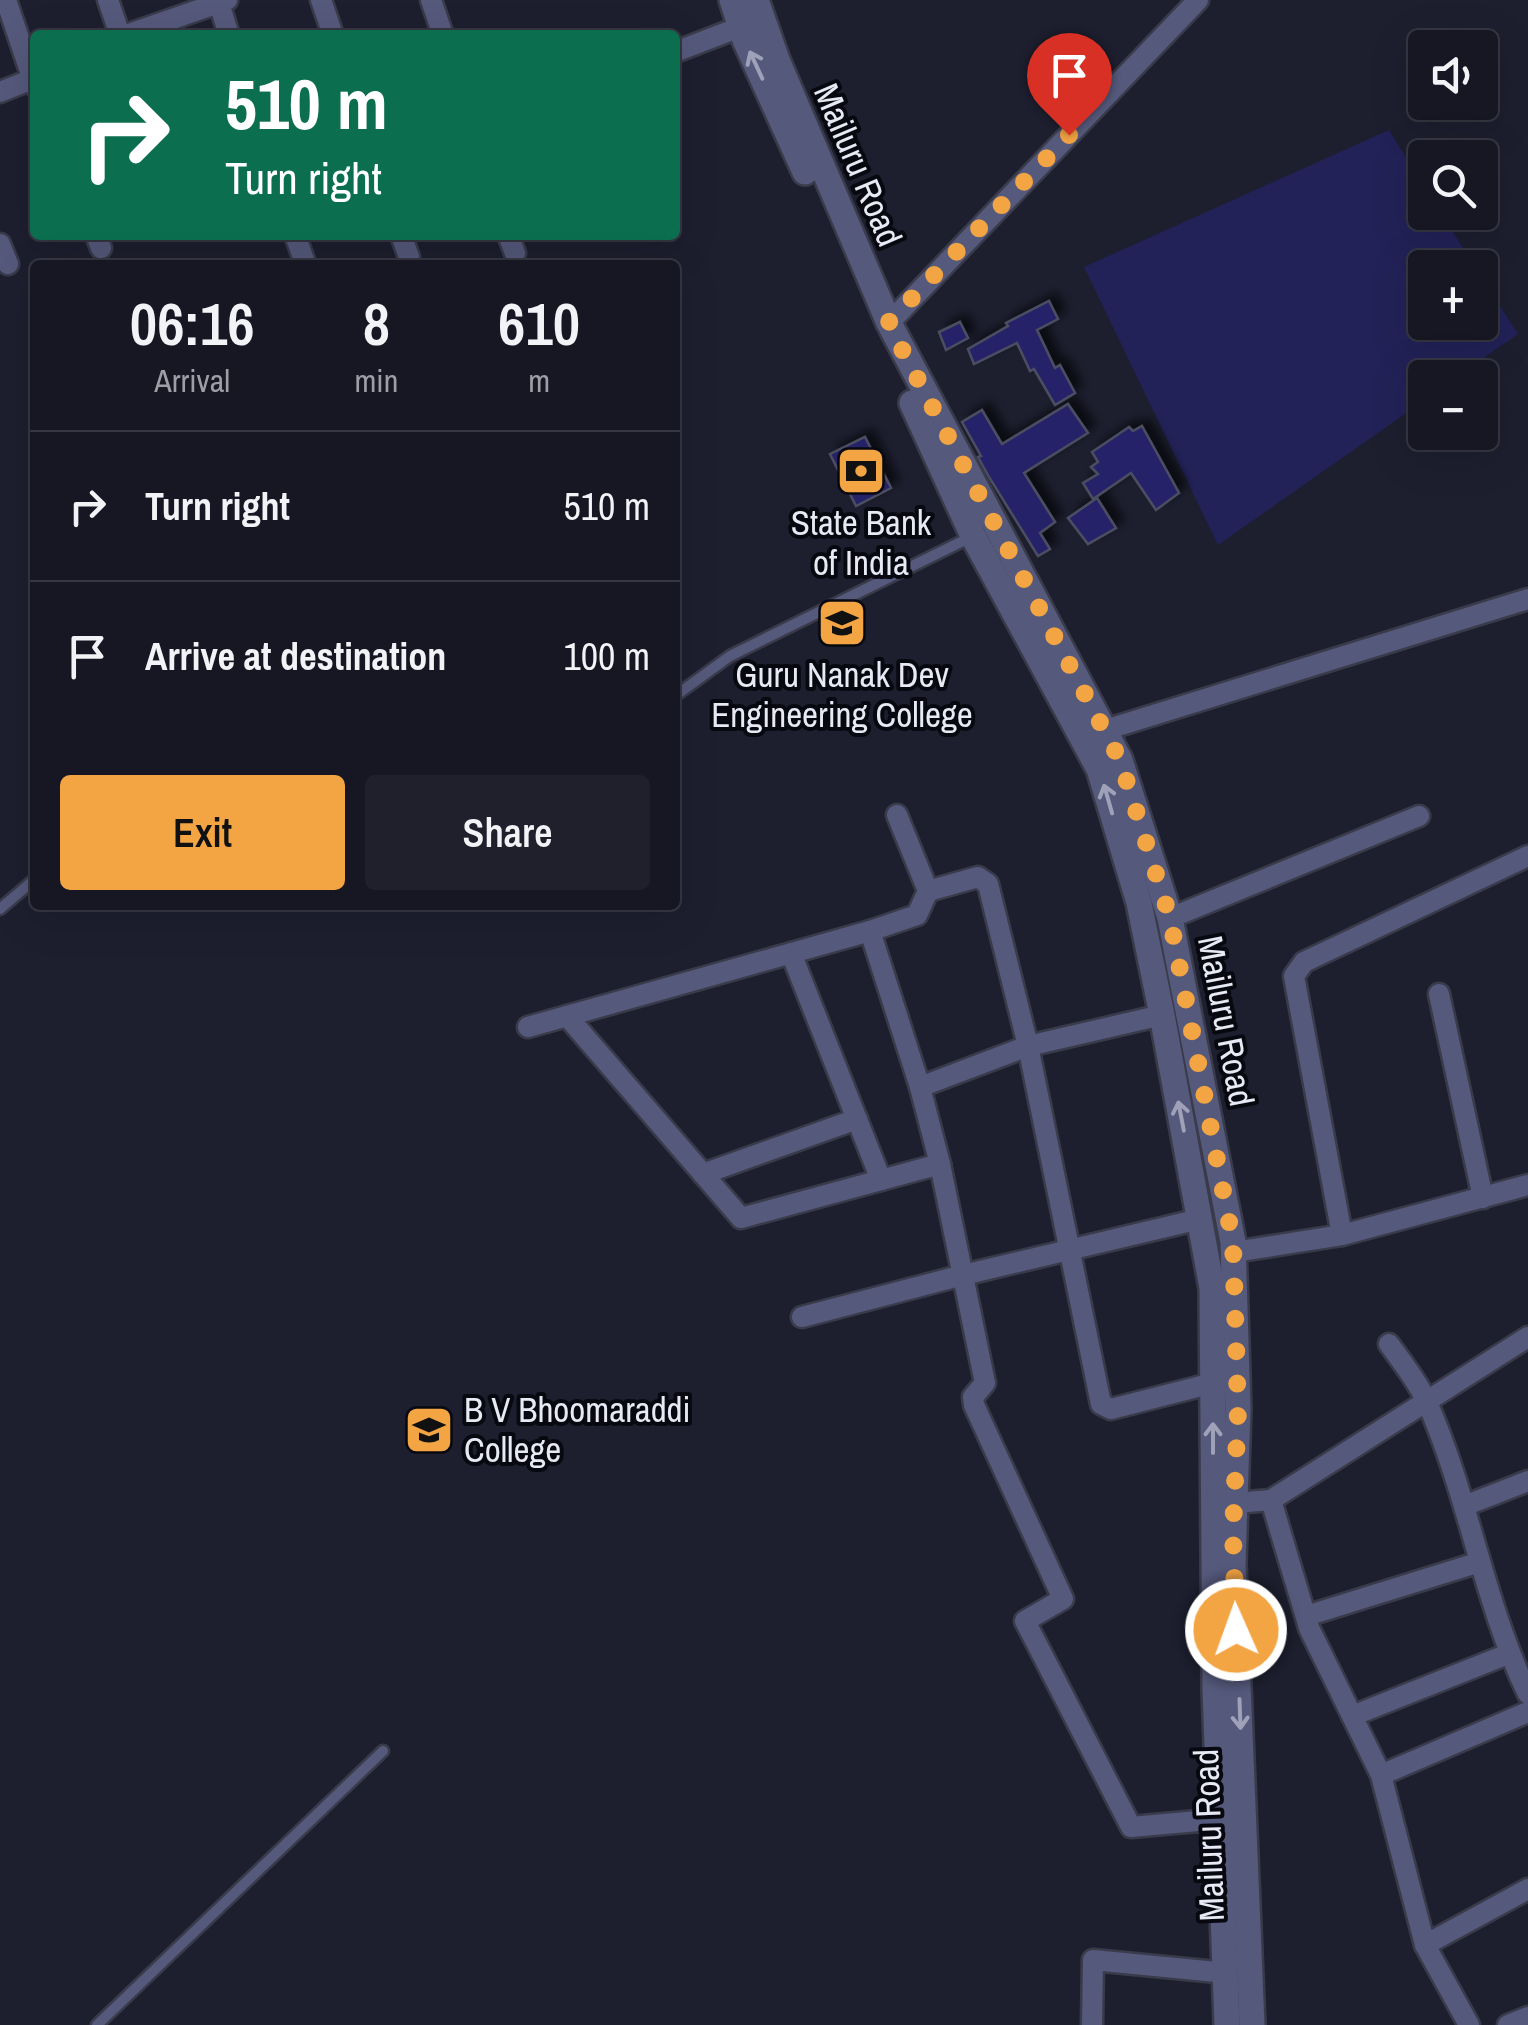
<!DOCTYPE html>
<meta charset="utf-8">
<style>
body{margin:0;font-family:"Archivo Narrow",sans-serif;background:#1f202b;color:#f1f3f6;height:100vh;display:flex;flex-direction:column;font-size:38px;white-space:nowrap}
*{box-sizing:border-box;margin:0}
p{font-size:32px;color:#9e9fa6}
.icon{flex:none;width:55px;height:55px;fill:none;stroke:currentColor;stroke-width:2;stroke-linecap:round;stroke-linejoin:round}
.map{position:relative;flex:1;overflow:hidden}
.details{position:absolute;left:30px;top:260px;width:650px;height:650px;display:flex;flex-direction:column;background:#161723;border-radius:10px;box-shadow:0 10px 40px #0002,0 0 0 2px #353641}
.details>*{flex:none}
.hud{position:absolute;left:30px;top:30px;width:650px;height:210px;border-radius:10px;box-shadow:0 10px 40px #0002,0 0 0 2px #353641;background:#0b6e4f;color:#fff;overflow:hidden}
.tools{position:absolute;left:1408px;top:30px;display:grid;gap:20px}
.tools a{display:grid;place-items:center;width:90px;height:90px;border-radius:10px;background:#161723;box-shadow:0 10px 40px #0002,0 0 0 2px #353641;font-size:50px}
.pin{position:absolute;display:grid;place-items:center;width:85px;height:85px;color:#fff;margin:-102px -42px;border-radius:50% 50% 50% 0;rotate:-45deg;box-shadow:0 0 10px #0007}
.pin .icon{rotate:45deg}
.me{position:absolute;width:110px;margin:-55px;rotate:358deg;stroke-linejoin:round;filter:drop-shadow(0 0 8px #0008)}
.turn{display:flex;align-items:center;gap:35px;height:210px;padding:0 30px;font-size:45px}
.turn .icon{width:130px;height:130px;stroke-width:2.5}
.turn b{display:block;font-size:70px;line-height:85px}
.eta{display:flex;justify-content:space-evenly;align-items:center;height:170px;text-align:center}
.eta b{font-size:60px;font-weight:600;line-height:70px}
.primary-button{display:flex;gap:20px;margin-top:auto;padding:20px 30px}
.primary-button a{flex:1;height:115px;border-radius:10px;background:#f3a443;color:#111;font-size:40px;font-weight:600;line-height:115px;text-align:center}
.primary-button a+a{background:#1f202b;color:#f1f3f6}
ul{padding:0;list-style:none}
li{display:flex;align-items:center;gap:30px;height:150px;padding:0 30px;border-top:2px solid #353641}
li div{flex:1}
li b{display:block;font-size:38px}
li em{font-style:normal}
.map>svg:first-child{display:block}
</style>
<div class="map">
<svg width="1528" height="2025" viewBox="0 0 1528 2025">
<defs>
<filter id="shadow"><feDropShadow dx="8" dy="-8" stdDeviation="5" flood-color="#0009"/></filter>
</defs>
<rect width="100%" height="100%" fill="#1d1f2f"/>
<path fill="#222258" d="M1389,130l36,58v24l16,1 34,54 -50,1v54h55v-47l38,59 -62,43 -31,1v22l-207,145 -134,-278z"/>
<g fill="#252269" stroke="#4b4e60" stroke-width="2.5" filter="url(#shadow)">
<path d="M1049,301l9,18 -21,11 18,38 5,-3 15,28 -20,12 -21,-36 -4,2 -13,-28 -43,21 -6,-15 40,-23 -2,-3z"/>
<path d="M960,322l8,16 -22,12 -7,-18z"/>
<path d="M1068,404l20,29 -64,40 31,49 -15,11 10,16 -12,7 -49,-79 -11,-20 3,-1 -19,-34 20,-12 20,34z"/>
<path d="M1142,426l37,67 -23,17 -25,-37 -38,26 -10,-16 15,-9 -7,-7 7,-5 -6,-10 37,-25 4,4z"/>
<path d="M865,437l26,51 -35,18 -26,-52z"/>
<path d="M1097,498l19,30 -28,16 -20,-26z"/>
</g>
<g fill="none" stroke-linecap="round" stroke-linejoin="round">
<g stroke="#393b4b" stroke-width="15">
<g id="service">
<path d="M675,696l55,-40 243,-120"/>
<path d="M0,909l35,-30"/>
<path d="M97,2025l286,-274"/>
</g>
</g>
<g stroke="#393b4b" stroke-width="25">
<g id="minor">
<path d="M6,0l29,86"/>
<path d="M108,0l12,35"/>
<path d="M218,0l11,35"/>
<path d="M321,0l12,35"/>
<path d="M431,0l12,35"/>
<path d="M126,35l101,-35"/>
<path d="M675,52l65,-25"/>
<path d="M0,92l35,-14"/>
<path d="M96,235l5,13"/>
<path d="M295,235l9,25"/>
<path d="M401,235l8,22"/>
<path d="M508,235l7,18"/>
<path d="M0,244l8,20"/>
<path d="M889,323l309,-323"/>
<path d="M1105,730l423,-131"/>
<path d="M897,815l31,76 50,-14 10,7 40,162 73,358 10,5 102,-26"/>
<path d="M1170,918l249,-102"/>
<path d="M791,953l90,227"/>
<path d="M1439,994l44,204"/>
<path d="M1162,1015l-134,31 -108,41 20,77 45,219 -12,14 1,8 89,194 -38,22 106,206 89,-8"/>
<path d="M567,1016l174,202 199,-54"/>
<path d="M528,1027l342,-96"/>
<path d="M920,1087l-50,-156 47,-16 11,-24"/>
<path d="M703,1174l154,-55"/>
<path d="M1342,1235l-48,-259 10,-14 224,-106"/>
<path d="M1234,1252l108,-17 186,-50"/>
<path d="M802,1317l161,-42 237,-56"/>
<path d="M1389,1344c13,18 29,38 38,58 42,95 56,199 101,292"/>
<path d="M1271,1500l257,-163"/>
<path d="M1235,1503l36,-3 38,128 72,147 44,170 44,80"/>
<path d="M1464,1506l64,-25"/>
<path d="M1306,1616l174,-54"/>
<path d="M1352,1716l156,-62"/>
<path d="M1381,1775l147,-63"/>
<path d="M1425,1945l103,-56"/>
<path d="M1092,2025l1,-65 134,13"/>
<path d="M1508,2025l20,-8"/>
</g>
</g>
<g stroke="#393b4b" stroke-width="30">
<g id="tertiary">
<path d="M732,0l13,40 60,132"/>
<path d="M756,0l21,60 112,263 231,437 50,158 63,324 5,167 -5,154 19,462"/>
<path d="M912,403l61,133 126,233 40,134 23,112 50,273 3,401 12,336"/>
</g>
</g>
<use href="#service" stroke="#55597b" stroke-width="10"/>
<use href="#minor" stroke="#55597b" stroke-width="20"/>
<use href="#tertiary" stroke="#55597b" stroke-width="25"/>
</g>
<defs><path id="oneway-shaft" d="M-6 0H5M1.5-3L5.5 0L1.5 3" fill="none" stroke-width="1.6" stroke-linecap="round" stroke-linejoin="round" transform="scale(2.5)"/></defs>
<g stroke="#9ea1b8">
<use href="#oneway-shaft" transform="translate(756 65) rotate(-115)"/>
<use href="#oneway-shaft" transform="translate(1108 799) rotate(-106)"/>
<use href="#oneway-shaft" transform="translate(1181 1116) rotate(-101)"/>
<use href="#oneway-shaft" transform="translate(1213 1438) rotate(-90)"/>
<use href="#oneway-shaft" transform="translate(1240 1714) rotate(88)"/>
</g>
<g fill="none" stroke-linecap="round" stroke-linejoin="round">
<path stroke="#f3a443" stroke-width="18" stroke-dasharray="0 32.4" d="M1069,135l-181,188 232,437 50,158 63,324 5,168 -5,122 3,98"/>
</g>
<defs>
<g id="bank-square" transform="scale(2.5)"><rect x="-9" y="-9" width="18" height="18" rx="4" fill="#f3a443" stroke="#080910"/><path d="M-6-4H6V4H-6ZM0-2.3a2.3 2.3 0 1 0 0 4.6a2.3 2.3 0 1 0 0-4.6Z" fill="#111"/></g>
<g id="university-square" transform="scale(2.5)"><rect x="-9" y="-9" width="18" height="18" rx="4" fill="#f3a443" stroke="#080910"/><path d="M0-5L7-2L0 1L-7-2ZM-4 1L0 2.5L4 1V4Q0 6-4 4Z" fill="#111"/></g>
</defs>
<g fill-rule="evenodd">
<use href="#bank-square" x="861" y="471"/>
<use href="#university-square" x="842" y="623"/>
<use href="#university-square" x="429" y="1430"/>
</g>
<g text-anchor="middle" stroke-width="8" stroke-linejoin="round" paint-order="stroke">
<g font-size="35" fill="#e7e9f4" stroke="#080910">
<text transform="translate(858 165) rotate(67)" y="12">Mailuru Road</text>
<text transform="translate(1226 1021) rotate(79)" y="12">Mailuru Road</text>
<text transform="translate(1209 1835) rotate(-92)" y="12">Mailuru Road</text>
</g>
<g font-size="35" fill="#e7e9f4" stroke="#080910">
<text x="861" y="535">State Bank<tspan x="861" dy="40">of India</tspan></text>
<text x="842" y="687">Guru Nanak Dev<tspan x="842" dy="40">Engineering College</tspan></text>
<text x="464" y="1422" text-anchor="start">B V Bhoomaraddi<tspan x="464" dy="40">College</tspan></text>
</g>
</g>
</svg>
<div class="tools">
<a><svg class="icon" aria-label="sound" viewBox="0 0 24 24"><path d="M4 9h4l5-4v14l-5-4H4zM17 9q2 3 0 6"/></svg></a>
<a><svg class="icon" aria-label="search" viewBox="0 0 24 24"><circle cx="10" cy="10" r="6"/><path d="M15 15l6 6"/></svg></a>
<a>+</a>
<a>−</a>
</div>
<div class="pin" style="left:1069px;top:135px;background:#d93025"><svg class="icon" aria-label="arrive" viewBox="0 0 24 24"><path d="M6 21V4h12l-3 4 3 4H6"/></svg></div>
<svg class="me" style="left:1236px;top:1630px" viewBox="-20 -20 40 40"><circle r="17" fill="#f3a443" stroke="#fff" stroke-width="3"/><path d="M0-11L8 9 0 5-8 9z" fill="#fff"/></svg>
<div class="hud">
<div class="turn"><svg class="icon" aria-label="right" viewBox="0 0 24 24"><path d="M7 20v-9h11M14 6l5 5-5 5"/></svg><div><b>510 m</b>Turn right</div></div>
</div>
<section class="details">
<div class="eta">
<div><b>06:16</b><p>Arrival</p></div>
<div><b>8</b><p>min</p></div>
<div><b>610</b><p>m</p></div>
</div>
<ul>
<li><svg class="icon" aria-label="right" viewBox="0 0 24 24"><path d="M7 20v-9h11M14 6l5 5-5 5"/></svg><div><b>Turn right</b></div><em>510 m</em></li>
<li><svg class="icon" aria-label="arrive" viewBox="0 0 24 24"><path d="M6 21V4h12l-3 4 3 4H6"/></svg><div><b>Arrive at destination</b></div><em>100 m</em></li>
</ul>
<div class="primary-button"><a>Exit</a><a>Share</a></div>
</section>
</div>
